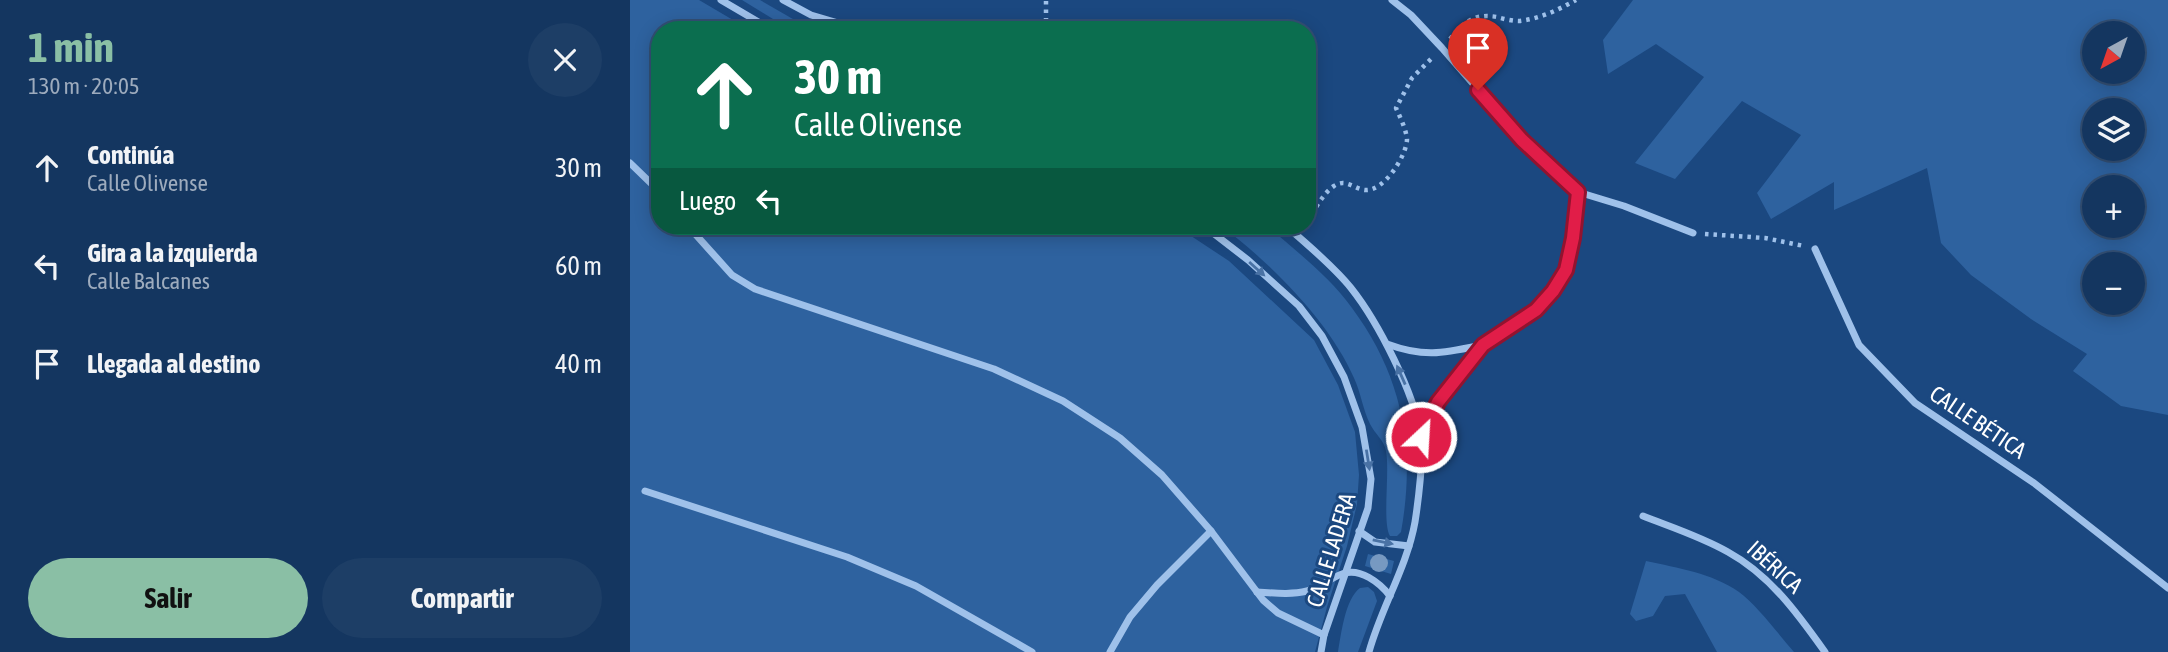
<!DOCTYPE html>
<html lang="es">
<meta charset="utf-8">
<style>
body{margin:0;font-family:"Asap Condensed",sans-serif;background:#1d3e66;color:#f1f3f6;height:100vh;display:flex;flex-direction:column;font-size:26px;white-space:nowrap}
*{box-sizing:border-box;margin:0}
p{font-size:23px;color:#9dabbd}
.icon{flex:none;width:38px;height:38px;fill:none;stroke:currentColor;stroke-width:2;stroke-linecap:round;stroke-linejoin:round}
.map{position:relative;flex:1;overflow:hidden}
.drawer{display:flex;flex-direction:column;background:#143660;width:630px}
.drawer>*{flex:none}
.hud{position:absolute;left:21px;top:21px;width:665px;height:214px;border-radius:28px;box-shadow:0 4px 18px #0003,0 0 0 2px #335075;background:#0b6e4f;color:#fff;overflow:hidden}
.needle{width:46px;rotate:220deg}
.buttons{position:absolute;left:1452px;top:21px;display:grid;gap:14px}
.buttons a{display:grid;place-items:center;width:63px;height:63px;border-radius:50%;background:#143660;box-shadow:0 4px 18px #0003,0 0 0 2px #335075;font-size:35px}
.pin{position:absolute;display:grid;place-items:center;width:60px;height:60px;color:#fff;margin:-72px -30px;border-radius:50% 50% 50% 0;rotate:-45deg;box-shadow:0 0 7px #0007}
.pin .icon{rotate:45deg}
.me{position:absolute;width:77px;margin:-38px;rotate:25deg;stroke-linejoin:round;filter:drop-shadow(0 0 5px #0008)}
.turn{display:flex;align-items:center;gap:24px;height:147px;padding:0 28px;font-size:32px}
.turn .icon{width:91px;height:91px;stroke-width:2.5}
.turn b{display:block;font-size:49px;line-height:60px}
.then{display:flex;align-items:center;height:66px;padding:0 28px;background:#0003;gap:14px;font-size:26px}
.round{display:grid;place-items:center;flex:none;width:74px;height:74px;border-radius:37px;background:#1d3e66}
.headline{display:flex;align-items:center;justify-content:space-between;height:119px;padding:0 28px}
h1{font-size:42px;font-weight:700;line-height:52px;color:#8abfa5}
.primary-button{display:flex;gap:14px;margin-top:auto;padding:14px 28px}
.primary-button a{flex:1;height:80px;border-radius:42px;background:#8abfa5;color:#111;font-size:28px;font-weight:700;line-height:80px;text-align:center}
.primary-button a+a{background:#1d3e66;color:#f1f3f6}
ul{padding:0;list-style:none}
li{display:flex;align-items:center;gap:21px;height:98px;padding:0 28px}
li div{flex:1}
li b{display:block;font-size:26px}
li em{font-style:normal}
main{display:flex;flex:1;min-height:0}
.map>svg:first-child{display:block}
</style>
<main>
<section class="drawer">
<div class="headline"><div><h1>1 min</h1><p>130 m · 20:05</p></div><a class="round"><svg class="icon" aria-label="close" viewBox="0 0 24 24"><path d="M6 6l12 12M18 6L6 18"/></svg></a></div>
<ul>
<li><svg class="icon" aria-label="ahead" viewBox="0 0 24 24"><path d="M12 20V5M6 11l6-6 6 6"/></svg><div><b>Continúa</b><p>Calle Olivense</p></div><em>30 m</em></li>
<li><svg class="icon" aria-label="left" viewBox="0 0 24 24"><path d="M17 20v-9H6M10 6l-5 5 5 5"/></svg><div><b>Gira a la izquierda</b><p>Calle Balcanes</p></div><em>60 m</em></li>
<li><svg class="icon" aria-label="arrive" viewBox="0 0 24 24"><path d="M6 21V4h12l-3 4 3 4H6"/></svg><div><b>Llegada al destino</b></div><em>40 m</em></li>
</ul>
<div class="primary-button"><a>Salir</a><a>Compartir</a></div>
</section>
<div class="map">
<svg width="1538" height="652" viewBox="0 0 1538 652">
<rect width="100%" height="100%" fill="#1b4880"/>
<g fill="#2e629f" fill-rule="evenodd">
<path d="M0,0h69l51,30h-90v196h516l53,35 85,79 24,45 17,47 4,43 -2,29 -10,42 -20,61 -12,45h-685z"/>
<path d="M112,0h18l52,30h-21z"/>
<path d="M1003,0h535v415l-47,-9 -48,-35 14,-17 -56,-35 -60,-44 -30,-32 -14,-75 -93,42v-28l-63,37 -14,-26 44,-58 -59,-34 -67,78 -40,-16 69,-86 -48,-33 -48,30 -5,-34zM1503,33v39h-38v-39zM1465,110h38v39h-38zM1503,187v39h-38v-39zM1503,264v39h-38v-39z"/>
<path d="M591,226h46c29,25 62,50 85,82 51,69 64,141 49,224l-4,4h-7c-8,-13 0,-64 -4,-85 -2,-11 -11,-17 -16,-27 -7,-14 -9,-31 -16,-46 -24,-56 -84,-116 -133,-152z"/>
<path d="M738,554l26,7 -3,13 -26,-8z"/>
<path d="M1016,561c32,7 66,12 93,31 17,12 40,43 55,60h-77l-32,-58 -20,2 -12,20 -17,5 -6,-7z"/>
<path d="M738,587l6,5 3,9 -19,51h-20c3,-17 7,-53 22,-64z"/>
</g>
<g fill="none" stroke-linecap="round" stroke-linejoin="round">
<g stroke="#9fc1ea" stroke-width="4.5" stroke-dasharray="3.5 5" stroke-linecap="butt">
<path d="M416,30v-30"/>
<path d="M820,39c15,-17 23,-26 47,-22 7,2 15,4 22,4 20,-2 39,-11 57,-21"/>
<path d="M677,221c8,-11 16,-28 27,-35 12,-8 20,3 31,4 19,2 42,-35 42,-51 -1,-10 -7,-22 -11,-31l16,-30 20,-20"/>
<path d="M1075,234l60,4 39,8"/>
</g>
<g stroke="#9fc1ea" stroke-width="7">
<path d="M91,0l51,30"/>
<path d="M153,0l28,15 51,15"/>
<path d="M762,0l19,15 31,33 80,92 56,52 46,14 69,27"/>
<path d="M0,163l30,29"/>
<path d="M58,226l44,49 23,14 239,80 69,32 57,37 42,37 49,56 52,69 15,13 46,22"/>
<path d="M574,226l44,34 51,46 23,30 22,41 18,50 9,52 -3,29 -44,127 -3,17"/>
<path d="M656,226c20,17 49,42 65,62 27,34 64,106 70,149 3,18 -3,66 -6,85 -8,45 -34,86 -46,130"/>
<path d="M1185,249l44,96 56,58 119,80 134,105"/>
<path d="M757,344c38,14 57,9 95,1"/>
<path d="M792,437l16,-35 45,-57 53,-35 17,-19 13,-21 7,-32 5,-46"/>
<path d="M15,491l202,66 69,29 116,66"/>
<path d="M1013,516c28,11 59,21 85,36 42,23 70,62 97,100"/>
<path d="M729,531l16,11 34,4"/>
<path d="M627,592c17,1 34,3 50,-1 13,-3 23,-13 35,-17 18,-7 38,9 48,22"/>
<path d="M480,652l20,-35 27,-32 54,-54"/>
</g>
</g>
<circle fill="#7799c1" cx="749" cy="563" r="9"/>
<defs><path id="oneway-solid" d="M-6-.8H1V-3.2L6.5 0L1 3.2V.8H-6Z" transform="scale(1.75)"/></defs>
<g fill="#4972a5">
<use href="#oneway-solid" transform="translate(627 269) rotate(42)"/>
<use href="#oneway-solid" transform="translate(771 375) rotate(-114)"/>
<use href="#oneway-solid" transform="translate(738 460) rotate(81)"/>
<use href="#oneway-solid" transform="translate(753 542) rotate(12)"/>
</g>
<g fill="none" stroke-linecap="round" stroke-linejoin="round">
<g stroke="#92132f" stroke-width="18">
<path id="route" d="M791,437l17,-35 45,-57 53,-35 17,-19 13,-21 7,-32 5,-46 -56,-52 -44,-50"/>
</g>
<use href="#route" stroke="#e11d48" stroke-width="12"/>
</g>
<g text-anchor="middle" stroke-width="6" stroke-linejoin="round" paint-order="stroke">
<g font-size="23" fill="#fff" stroke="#1b4880">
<text transform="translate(1348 422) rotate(34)" y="8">CALLE BÉTICA</text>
<text transform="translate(701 550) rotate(-73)" y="8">CALLE LADERA</text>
<text transform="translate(1145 567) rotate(42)" y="8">IBÉRICA</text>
</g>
</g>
</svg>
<div class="buttons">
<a><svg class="needle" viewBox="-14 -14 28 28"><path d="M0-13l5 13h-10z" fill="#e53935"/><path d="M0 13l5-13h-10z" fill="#9dabbd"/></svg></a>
<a><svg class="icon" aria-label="layers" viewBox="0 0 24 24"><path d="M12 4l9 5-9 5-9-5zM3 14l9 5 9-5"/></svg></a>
<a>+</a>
<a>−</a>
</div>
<div class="pin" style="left:848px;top:90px;background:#d93025"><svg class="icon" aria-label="arrive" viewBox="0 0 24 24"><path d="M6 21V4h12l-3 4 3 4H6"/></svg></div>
<svg class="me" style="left:791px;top:437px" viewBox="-20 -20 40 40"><circle r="17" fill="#e11d48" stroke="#fff" stroke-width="3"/><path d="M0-11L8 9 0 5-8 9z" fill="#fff"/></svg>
<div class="hud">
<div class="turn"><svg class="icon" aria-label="ahead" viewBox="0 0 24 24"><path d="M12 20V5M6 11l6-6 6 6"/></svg><div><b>30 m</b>Calle Olivense</div></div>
<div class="then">Luego<svg class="icon" aria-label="left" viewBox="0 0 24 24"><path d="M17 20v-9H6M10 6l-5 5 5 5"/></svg></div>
</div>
</div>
</main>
